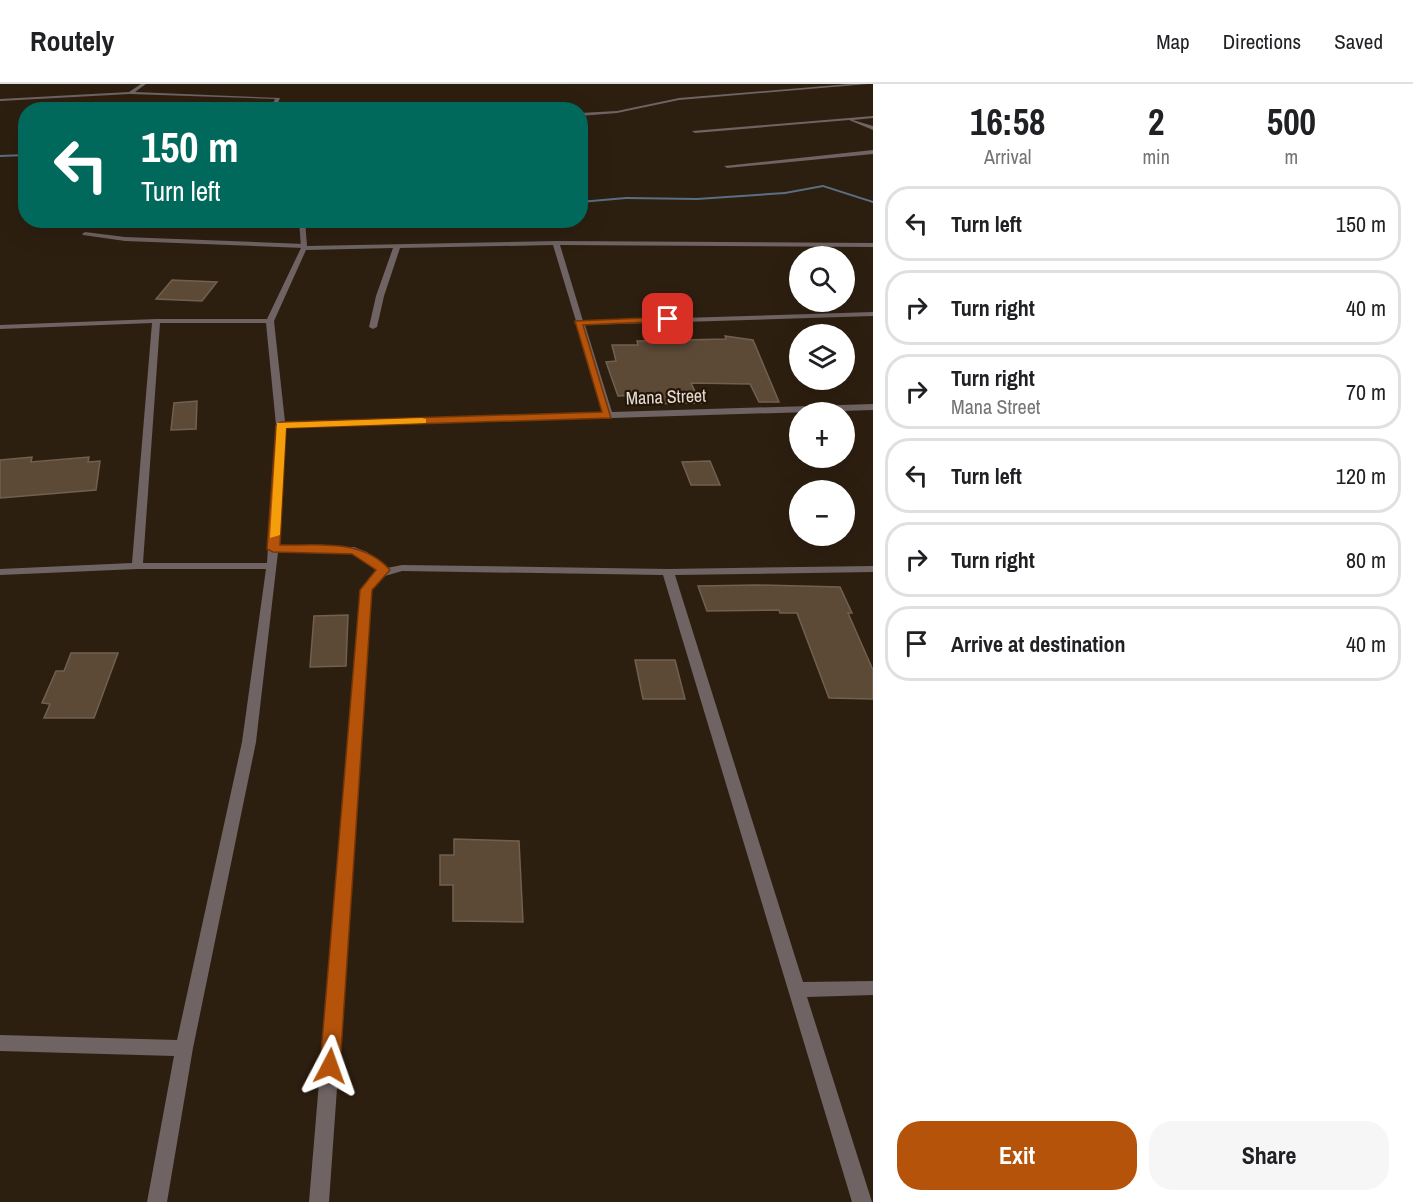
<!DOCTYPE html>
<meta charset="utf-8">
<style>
body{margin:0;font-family:"Archivo Narrow",sans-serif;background:#f6f6f6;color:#202124;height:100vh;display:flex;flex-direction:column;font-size:22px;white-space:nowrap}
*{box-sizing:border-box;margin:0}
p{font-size:20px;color:#757577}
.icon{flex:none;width:33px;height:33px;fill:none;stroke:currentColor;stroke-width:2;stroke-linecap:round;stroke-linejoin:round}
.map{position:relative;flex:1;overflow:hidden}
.drawer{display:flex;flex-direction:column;background:#fff;width:540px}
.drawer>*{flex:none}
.guide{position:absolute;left:18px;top:18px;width:570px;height:126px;border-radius:24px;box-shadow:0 6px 24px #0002;background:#00695c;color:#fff;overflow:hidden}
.fabs{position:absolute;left:789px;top:162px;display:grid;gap:12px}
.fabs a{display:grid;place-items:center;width:66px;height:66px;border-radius:50%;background:#fff;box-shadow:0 6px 24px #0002;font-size:30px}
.pin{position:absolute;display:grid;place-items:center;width:51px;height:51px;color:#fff;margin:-26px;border-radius:12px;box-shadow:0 3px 9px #0006}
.me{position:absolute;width:66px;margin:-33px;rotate:4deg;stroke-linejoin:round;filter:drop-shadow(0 0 4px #0008)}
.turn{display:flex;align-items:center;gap:21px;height:126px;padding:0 24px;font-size:27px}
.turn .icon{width:78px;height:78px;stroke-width:2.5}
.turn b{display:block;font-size:42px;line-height:51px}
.eta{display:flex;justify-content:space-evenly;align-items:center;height:102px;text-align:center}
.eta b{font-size:36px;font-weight:800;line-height:42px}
.cta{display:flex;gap:12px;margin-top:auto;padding:12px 24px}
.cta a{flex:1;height:69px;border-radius:24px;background:#b45309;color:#fff;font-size:24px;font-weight:800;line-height:69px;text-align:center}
.cta a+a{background:#f6f6f6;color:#202124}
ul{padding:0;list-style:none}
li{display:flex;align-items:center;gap:18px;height:75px;margin:0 12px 9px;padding:0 12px;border:3px solid #e0e0e0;border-radius:24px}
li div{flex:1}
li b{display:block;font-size:22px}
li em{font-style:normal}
header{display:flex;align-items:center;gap:36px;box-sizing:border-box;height:84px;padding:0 30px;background:#fff;border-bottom:2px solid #e0e0e0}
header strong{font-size:28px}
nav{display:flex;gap:33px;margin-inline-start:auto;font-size:21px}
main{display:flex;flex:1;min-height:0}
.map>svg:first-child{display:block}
</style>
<header>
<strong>Routely</strong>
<nav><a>Map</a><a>Directions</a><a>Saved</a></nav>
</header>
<main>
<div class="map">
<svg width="873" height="1118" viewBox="0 0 873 1118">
<rect width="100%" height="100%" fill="#2d1f10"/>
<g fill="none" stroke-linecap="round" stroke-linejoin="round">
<g fill="#5b6f84" fill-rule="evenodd">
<path d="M26,70v2l-26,1v-2z"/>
<path d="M823,101l50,16v2l-50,-16 -38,7 -88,6 -71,-1 -46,4v-2l46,-4 71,1 88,-6z"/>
</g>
</g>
<g fill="#5d4a36" stroke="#70604f" stroke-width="1.5">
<path d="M172,196l45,2 -15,19 -46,-2z"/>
<path d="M725,252l28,4 26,62h-20l-9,-18 -59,-1 10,20 -61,1 -2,-9 -20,1 -12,-34 10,-1 -4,-16h26l-1,-4 89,-2z"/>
<path d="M197,317l-1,28 -25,1 3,-27z"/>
<path d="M32,373l-1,5 58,-5 -1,5 12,-1 -4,29 -96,8v-38z"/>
<path d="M710,377l10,24h-29l-9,-23z"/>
<path d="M757,501l83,2 12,26h-4l25,57v29l-44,-1 -32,-85h-17l-1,-3 -72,1 -9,-25z"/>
<path d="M348,531l-2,51 -36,1 4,-51z"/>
<path d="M71,569h47l-24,65h-50l6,-14 -8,-1 14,-32h8z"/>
<path d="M635,576h40l10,39h-42z"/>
<path d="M454,755l65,2 4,81 -70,-1v-36h-13v-30h14z"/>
</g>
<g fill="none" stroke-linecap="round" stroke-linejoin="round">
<path fill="#6f6463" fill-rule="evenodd" d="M85,148l40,5 179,7 3,2 -3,2 -179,-7 -42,-6 -1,-1z"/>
<g fill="#6f6463" fill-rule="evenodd">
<path d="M141,0h5l-11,8 145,6 -5,12h-5l5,-11 -145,-5 -130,7v-2l129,-7z"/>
<path d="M849,0h19l-189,16 -62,13 -37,3v-3l37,-2 62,-13z"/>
<path d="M873,32v2l-20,2 20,6v4l-24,-10 -154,13 -3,-2z"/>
<path d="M873,66v4l-146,14 -3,-2z"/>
<path d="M299,136h6l2,26 249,-5 317,2v4l-313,-2 23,76 290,-9v4l-288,9 27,87 261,-8v6l-588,18 -6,118 75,1 13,5 20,16 15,-3 266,4 205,-3v6l-198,3 128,407 70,-1v14l-66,2 65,205h-20l-189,-627 -261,-4 -17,5 -13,14 -43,612h-20l51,-612 9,-12 9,-7 -26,-18 -74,-1 -22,190 -63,306 -26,154h-20l27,-146 -174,-5v-16l177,5 65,-298 24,-173h-129l-137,6v-6l132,-6 20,-240 -152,6v-4l156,-6h111l34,-71zM553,161l23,76 -2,2 3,2 26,88 -318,9 -11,-101 32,-71 87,-2 -17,48 -7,31 4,2 4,-2 7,-31 16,-48zM160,239h106l10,102 -9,138h-124z"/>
</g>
</g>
<path fill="#b45309" stroke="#753606" stroke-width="1.5" d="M668,233l5,2 -2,2 -88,4 28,93 -325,10 -6,117c38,1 82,-7 110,25l-18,20 -32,476 -3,7 -7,2 -7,-2 -3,-7 40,-476 16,-20 -24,-16 -79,-2 -6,-3 9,-124 5,-3 321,-10 -27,-91z"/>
<path fill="#f59e0b" d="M422,334l4,1v4l-140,5 -6,107 -10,3 7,-115z"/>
<g text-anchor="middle" stroke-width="4.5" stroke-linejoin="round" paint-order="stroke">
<g font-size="18" fill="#e6dcd3" stroke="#231507">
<text transform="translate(666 313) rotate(-2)" y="6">Mana Street</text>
</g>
</g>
</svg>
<div class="fabs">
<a><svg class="icon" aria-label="search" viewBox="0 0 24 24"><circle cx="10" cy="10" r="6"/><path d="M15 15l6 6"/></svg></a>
<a><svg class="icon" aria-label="layers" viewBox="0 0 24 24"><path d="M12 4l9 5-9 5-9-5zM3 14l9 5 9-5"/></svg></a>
<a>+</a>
<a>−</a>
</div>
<div class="pin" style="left:668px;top:235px;background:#d93025"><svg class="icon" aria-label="arrive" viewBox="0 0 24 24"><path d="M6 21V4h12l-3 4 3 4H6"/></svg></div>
<svg class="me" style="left:330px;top:982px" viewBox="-20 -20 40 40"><path d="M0-17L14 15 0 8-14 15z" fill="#b45309" stroke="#fff" stroke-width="4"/></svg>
<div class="guide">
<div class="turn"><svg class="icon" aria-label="left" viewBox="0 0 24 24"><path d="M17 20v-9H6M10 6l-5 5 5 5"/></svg><div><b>150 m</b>Turn left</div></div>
</div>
</div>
<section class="drawer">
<div class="eta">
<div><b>16:58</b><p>Arrival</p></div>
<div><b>2</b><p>min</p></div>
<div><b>500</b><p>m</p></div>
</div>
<ul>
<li><svg class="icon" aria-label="left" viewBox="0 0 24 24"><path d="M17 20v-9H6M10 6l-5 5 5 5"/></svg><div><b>Turn left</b></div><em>150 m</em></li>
<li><svg class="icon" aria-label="right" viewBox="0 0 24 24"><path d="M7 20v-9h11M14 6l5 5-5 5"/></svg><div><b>Turn right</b></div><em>40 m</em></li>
<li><svg class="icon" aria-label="right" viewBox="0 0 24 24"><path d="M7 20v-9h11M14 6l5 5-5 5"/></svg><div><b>Turn right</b><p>Mana Street</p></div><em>70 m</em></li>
<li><svg class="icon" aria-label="left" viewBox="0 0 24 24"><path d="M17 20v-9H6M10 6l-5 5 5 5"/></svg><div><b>Turn left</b></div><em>120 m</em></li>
<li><svg class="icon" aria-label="right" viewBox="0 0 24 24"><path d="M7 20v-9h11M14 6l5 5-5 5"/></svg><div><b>Turn right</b></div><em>80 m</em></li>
<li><svg class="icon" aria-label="arrive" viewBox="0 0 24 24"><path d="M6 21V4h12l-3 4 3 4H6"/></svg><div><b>Arrive at destination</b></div><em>40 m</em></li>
</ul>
<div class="cta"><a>Exit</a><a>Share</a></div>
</section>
</main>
